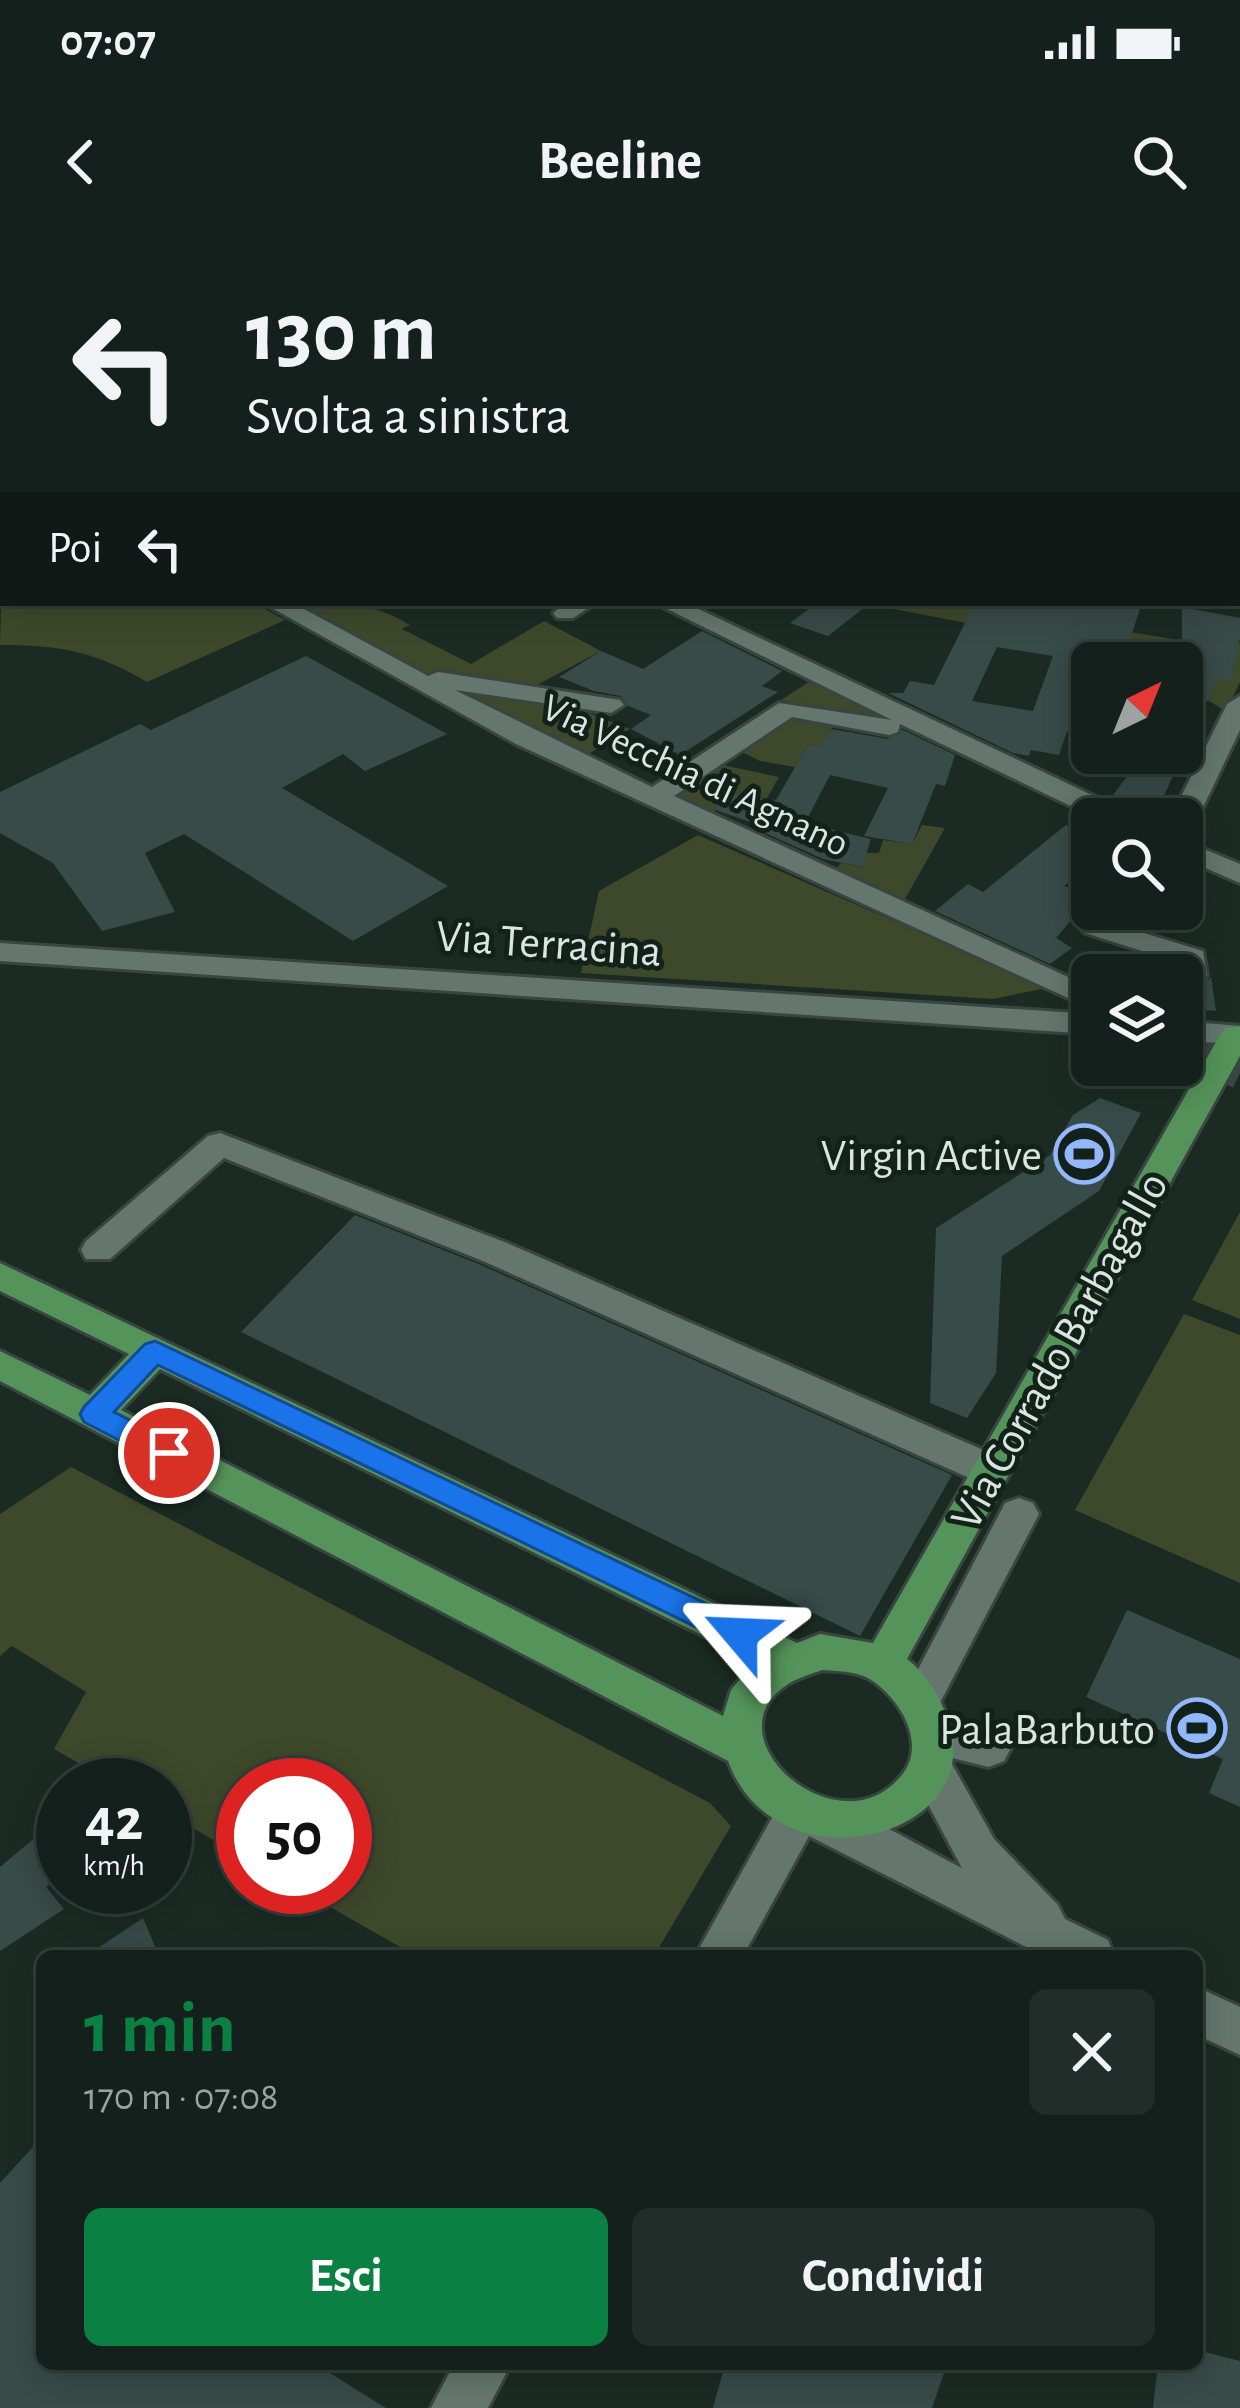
<!DOCTYPE html>
<html lang="it">
<meta charset="utf-8">
<style>
body{margin:0;font-family:"Alegreya Sans",sans-serif;background:#212d28;color:#f1f3f6;height:100vh;display:flex;flex-direction:column;font-size:45px;white-space:nowrap}
*{box-sizing:border-box;margin:0}
p{font-size:39px;color:#9da3a3}
.icon{flex:none;width:66px;height:66px;fill:none;stroke:currentColor;stroke-width:2;stroke-linecap:round;stroke-linejoin:round}
.map{position:relative;flex:1;overflow:hidden}
.details{position:absolute;left:36px;top:1710px;width:1167px;height:420px;display:flex;flex-direction:column;background:#14201b;border-radius:18px;box-shadow:0 6px 30px #0003,0 0 0 3px #333e3a}
.details>*{flex:none}
.banner{position:absolute;left:0px;top:0px;width:1242px;height:366px;box-shadow:0 6px 30px #0003,0 0 0 3px #333e3a;background:#14201b;color:#f1f3f6;overflow:hidden}
.needle{width:78px;rotate:43deg}
.fabs{position:absolute;left:1071px;top:402px;display:grid;gap:24px}
.fabs a{display:grid;place-items:center;width:132px;height:132px;border-radius:18px;background:#14201b;box-shadow:0 6px 30px #0003,0 0 0 3px #333e3a;font-size:60px}
.speed{position:absolute;left:36px;top:1518px;display:flex;gap:24px;font-size:60px;font-weight:700;text-align:center}
.speed>*{display:grid;place-content:center;width:156px;height:156px;border-radius:50%;background:#14201b;box-shadow:0 6px 30px #0003,0 0 0 3px #333e3a;line-height:1}
.speed small{font-size:30px;font-weight:400}
.speed .limit{border:18px solid #d22;background:#fff;color:#111}
.pin{position:absolute;display:grid;place-items:center;width:102px;height:102px;color:#fff;margin:-51px;border:6px solid #fff;border-radius:50%;box-shadow:0 3px 12px #0007}
.me{position:absolute;width:132px;margin:-66px;rotate:296deg;stroke-linejoin:round;filter:drop-shadow(0 0 9px #0008)}
.turn{display:flex;align-items:center;gap:42px;height:252px;padding:0 48px;font-size:54px}
.turn .icon{width:156px;height:156px;stroke-width:2.5}
.turn b{display:block;font-size:84px;line-height:102px}
.then{display:flex;align-items:center;height:114px;padding:0 48px;background:#0003;gap:24px;font-size:45px}
.round{display:grid;place-items:center;flex:none;width:126px;height:126px;border-radius:18px;background:#212d28}
.overview{display:flex;align-items:center;justify-content:space-between;height:204px;padding:0 48px}
h1{font-size:72px;font-weight:700;line-height:90px;color:#0b8043}
.button{display:flex;gap:24px;margin-top:auto;padding:24px 48px}
.button a{flex:1;height:138px;border-radius:18px;background:#0b8043;color:#fff;font-size:48px;font-weight:700;line-height:138px;text-align:center}
.button a+a{background:#212d28;color:#f1f3f6}
.status{display:flex;justify-content:space-between;align-items:center;height:84px;padding:0 60px;background:#14201b;direction:ltr}
.status svg{height:33px;fill:currentColor}
header{display:flex;justify-content:space-between;align-items:center;height:156px;padding:0 48px;background:#14201b;font-size:54px;font-weight:700}
.map>svg:first-child{display:block}
</style>
<div class="status"><b>07:07</b><svg viewBox="0 0 49 12"><path d="M0 12V9h3v3zM5 12V6h3v6zM10 12V3h3v9zM15 12V0h3v12zM26 1h20v11H26zM47 4h2v5h-2z"/></svg></div>
<header><svg class="icon" aria-label="back" viewBox="0 0 24 24"><path d="M15 5l-7 7 7 7"/></svg>Beeline<svg class="icon" aria-label="search" viewBox="0 0 24 24"><circle cx="10" cy="10" r="6"/><path d="M15 15l6 6"/></svg></header>
<div class="map">
<svg width="1240" height="2168" viewBox="0 0 1240 2168">
<rect width="100%" height="100%" fill="#1b2b24"/>
<g fill="#3e492b">
<path d="M409,0h637l8,3h-651z"/>
<path d="M3,305v58h251l31,17 -138,62c-52,-31 -88,-37 -147,-37z"/>
<path d="M289,363c46,0 81,-3 121,22l-8,4 69,35 73,-43 57,30 -68,36 -115,-13z"/>
<path d="M864,363h92l277,46 7,-7v40l-14,29 -19,-11 4,-22 20,2 4,-20 -113,3 2,-9z"/>
<path d="M809,442l86,39 -114,-21z"/>
<path d="M454,448l109,15 67,26 -43,26z"/>
<path d="M791,474l44,8 -9,17 9,11 -27,-5 -13,22 -35,-6 -20,-10z"/>
<path d="M722,525l57,12 -12,21 -43,-7 -11,24 -37,-19z"/>
<path d="M922,585l23,3 -40,71 -69,-30 5,-6 20,4 5,-14h13l4,-13 29,4z"/>
<path d="M698,595l348,153 -53,11 -412,-26 18,-82z"/>
<path d="M1240,972v107l-48,-19z"/>
<path d="M1184,1074l56,21v248l-165,-73z"/>
<path d="M71,1227l639,336 21,23 -77,130h-238l-121,-69h50v-102h-102v72l-78,-45v-27h-48l-63,-36 32,-57 -74,-46 -12,10v-142z"/>
</g>
<g fill="#374b48" fill-rule="evenodd">
<path d="M817,363h53l-42,33 -38,-13z"/>
<path d="M975,363h167l-20,60h-30v75l-25,-7 -8,24 -28,-5 -2,6 -16,-3 -125,-60h15l7,-12 24,4zM997,407l56,9 -20,55 -61,-10z"/>
<path d="M1182,367l58,11v20l-9,43 -14,-2 -54,119 -11,9 -39,-12 15,-20 -49,-14 1,-8h102z"/>
<path d="M702,391l80,40 -20,15 16,6 -98,63 -49,-26 20,-14 -23,-9 -7,-10 -27,-5 -35,-14 42,-26 42,18z"/>
<path d="M306,416l141,78 -82,37 -22,-17 -61,34 166,98 -95,55 -169,-107 -39,19 30,59 -73,19 -49,-68 -53,-30v-41l140,-68 11,6z"/>
<path d="M831,489l57,10 15,-9 52,25 -10,31 -9,-2 -24,60 -48,-8 24,-48 -58,-13 -25,48 66,16 -9,28 -39,-8 -69,-31 2,-4 -41,-14 9,-19 52,9 32,-55 13,2z"/>
<path d="M1066,585l26,12v26l-28,23 16,6 -7,9 10,5 -27,32 16,10 -22,16 -115,-53 33,-27 15,8z"/>
<path d="M1211,737l5,34 -34,-3v-22h21z"/>
<path d="M1100,858l41,15 -42,78 -97,65 -6,117 -29,45 -37,-15 6,-175 114,-73 23,-40z"/>
<path d="M355,975l126,50 471,210 -92,161 -619,-304z"/>
<path d="M1127,1370l113,49v148l-31,-14 14,-34 -137,-62z"/>
<path d="M63,1574v60l-17,13 18,22 -64,42v-84z"/>
<path d="M143,1678l16,38h-73z"/>
<path d="M42,1897v227h273l71,44h-386v-225z"/>
<path d="M1197,2110l43,11v47h-87l5,-44h39z"/>
<path d="M725,2124h222l-15,44h-219z"/>
</g>
<g fill="none" stroke-linecap="round" stroke-linejoin="round">
<g stroke="#384740" stroke-width="32" stroke-dasharray="32 15" stroke-linecap="butt">
<path d="M1190,769l2,-34"/>
<path d="M1182,805l58,28"/>
</g>
<g stroke="#384540" stroke-width="6">
<g id="minor">
<path d="M14,0h23l2,3h-23z"/>
<path d="M305,0h20l-22,3z"/>
<path d="M369,0h20l-22,3z"/>
<path d="M0,81l3,1v13l-3,-1z"/>
<rect x="0" y="213" width="3" height="13"/>
<path d="M3,248v21l-3,1v-21z"/>
<path d="M263,363h30l135,73 10,-4 182,28 4,5 -13,8 -156,-23 197,97 127,-84 113,17 -237,-117h31l444,210 4,6h-36l-198,-95 -2,8 -9,3 -97,-18 -118,79 418,192v21l-576,-265z"/>
<path d="M566,363h30l-23,15h-16l-4,-5z"/>
<path d="M1240,456v34l-44,92 -14,8v-11h-12l57,-115z"/>
<path d="M1182,600l58,24v19l-58,-25z"/>
<path d="M1091,663l1,6h23l-4,14 92,28 4,24 -4,7h-21l-5,-20 -92,-29 -5,-6z"/>
<path d="M0,703l1092,71v20l-1092,-73z"/>
<path d="M1182,781l58,5v18l-58,-3z"/>
<path d="M220,893l287,110 497,216 5,11 -5,11 -14,4 -14,-4 -493,-220 -259,-103 -114,101h-24l-5,-9 5,-9 122,-105z"/>
<path d="M1019,1258l14,5 6,11 -106,202 71,19 7,13 -7,13 -15,6 -41,-10 46,82 64,66 7,14 43,21 6,16h-70l-235,-120 -66,120h-48l88,-158c38,-14 140,51 179,70l-54,-101 7,-14 8,-3 -11,-15 10,-15 -15,-5 -6,-13 104,-199z"/>
<path d="M1197,1747l43,20v48l-43,-20z"/>
<path d="M454,2124h57l-23,44h-57z"/>
</g>
</g>
<g stroke="#384540" stroke-width="6">
<path id="major" d="M1240,786v30l-333,603c20,15 33,37 41,61 42,119 -172,172 -220,41l-728,-380v-30l90,44 39,-41 -129,-63v-28l797,380 23,-9 53,9 347,-608 5,-7zM160,1129l595,292 -24,29 -8,26 -602,-306zM822,1430c15,1 32,1 46,8 28,16 59,61 36,94 -60,84 -200,-34 -116,-88 10,-6 23,-10 34,-14z"/>
</g>
<use href="#minor" fill="#64766d" fill-rule="evenodd"/>
<use href="#major" fill="#549359" fill-rule="evenodd"/>
</g>
<path fill="#1a73e8" stroke="#114b97" stroke-width="3" d="M155,1101l596,284 5,9 -5,9 -11,4 -11,-4 -571,-278 -44,47 65,33 5,8 -5,8h-20l-75,-39 -4,-8 4,-7 61,-63z"/>
<defs>
<g id="stadium-ring" transform="scale(3)"><circle r="9.5" fill="#12211a" stroke="#92b7fd" stroke-width="1.5"/><path d="M0-5a6.5 5 0 1 0 0 10a6.5 5 0 1 0 0-10ZM-3.5-1.8h7v3.6h-7Z" fill="#92b7fd"/></g>
</defs>
<g fill-rule="evenodd">
<use href="#stadium-ring" x="1084" y="914"/>
<use href="#stadium-ring" x="1197" y="1488"/>
</g>
<g text-anchor="middle" stroke-width="10" stroke-linejoin="round" paint-order="stroke">
<g font-size="39" fill="#dbe5e0" stroke="#12211a">
<text transform="translate(696 534) rotate(25)" y="14">Via Vecchia di Agnano</text>
</g>
<g font-size="45" fill="#dbe5e0" stroke="#12211a">
<text transform="translate(549 702) rotate(4)" y="16">Via Terracina</text>
<text transform="translate(1058 1110) rotate(-61)" y="16">Via Corrado Barbagallo</text>
</g>
<g font-size="45" fill="#dbe5e0" stroke="#12211a" text-anchor="end">
<text x="1042" y="930">Virgin Active</text>
<text x="1155" y="1504">PalaBarbuto</text>
</g>
</g>
</svg>
<div class="fabs">
<a><svg class="needle" viewBox="-14 -14 28 28"><path d="M0-13l5 13h-10z" fill="#e53935"/><path d="M0 13l5-13h-10z" fill="#9da3a3"/></svg></a>
<a><svg class="icon" aria-label="search" viewBox="0 0 24 24"><circle cx="10" cy="10" r="6"/><path d="M15 15l6 6"/></svg></a>
<a><svg class="icon" aria-label="layers" viewBox="0 0 24 24"><path d="M12 4l9 5-9 5-9-5zM3 14l9 5 9-5"/></svg></a>
</div>
<div class="speed"><div>42<small>km/h</small></div><div class="limit">50</div></div>
<div class="pin" style="left:169px;top:1213px;background:#d93025"><svg class="icon" aria-label="arrive" viewBox="0 0 24 24"><path d="M6 21V4h12l-3 4 3 4H6"/></svg></div>
<svg class="me" style="left:740px;top:1394px" viewBox="-20 -20 40 40"><path d="M0-17L14 15 0 8-14 15z" fill="#1a73e8" stroke="#fff" stroke-width="4"/></svg>
<div class="banner">
<div class="turn"><svg class="icon" aria-label="left" viewBox="0 0 24 24"><path d="M17 20v-9H6M10 6l-5 5 5 5"/></svg><div><b>130 m</b>Svolta a sinistra</div></div>
<div class="then">Poi<svg class="icon" aria-label="left" viewBox="0 0 24 24"><path d="M17 20v-9H6M10 6l-5 5 5 5"/></svg></div>
</div>
<section class="details">
<div class="overview"><div><h1>1 min</h1><p>170 m · 07:08</p></div><a class="round"><svg class="icon" aria-label="close" viewBox="0 0 24 24"><path d="M6 6l12 12M18 6L6 18"/></svg></a></div>
<div class="button"><a>Esci</a><a>Condividi</a></div>
</section>
</div>
